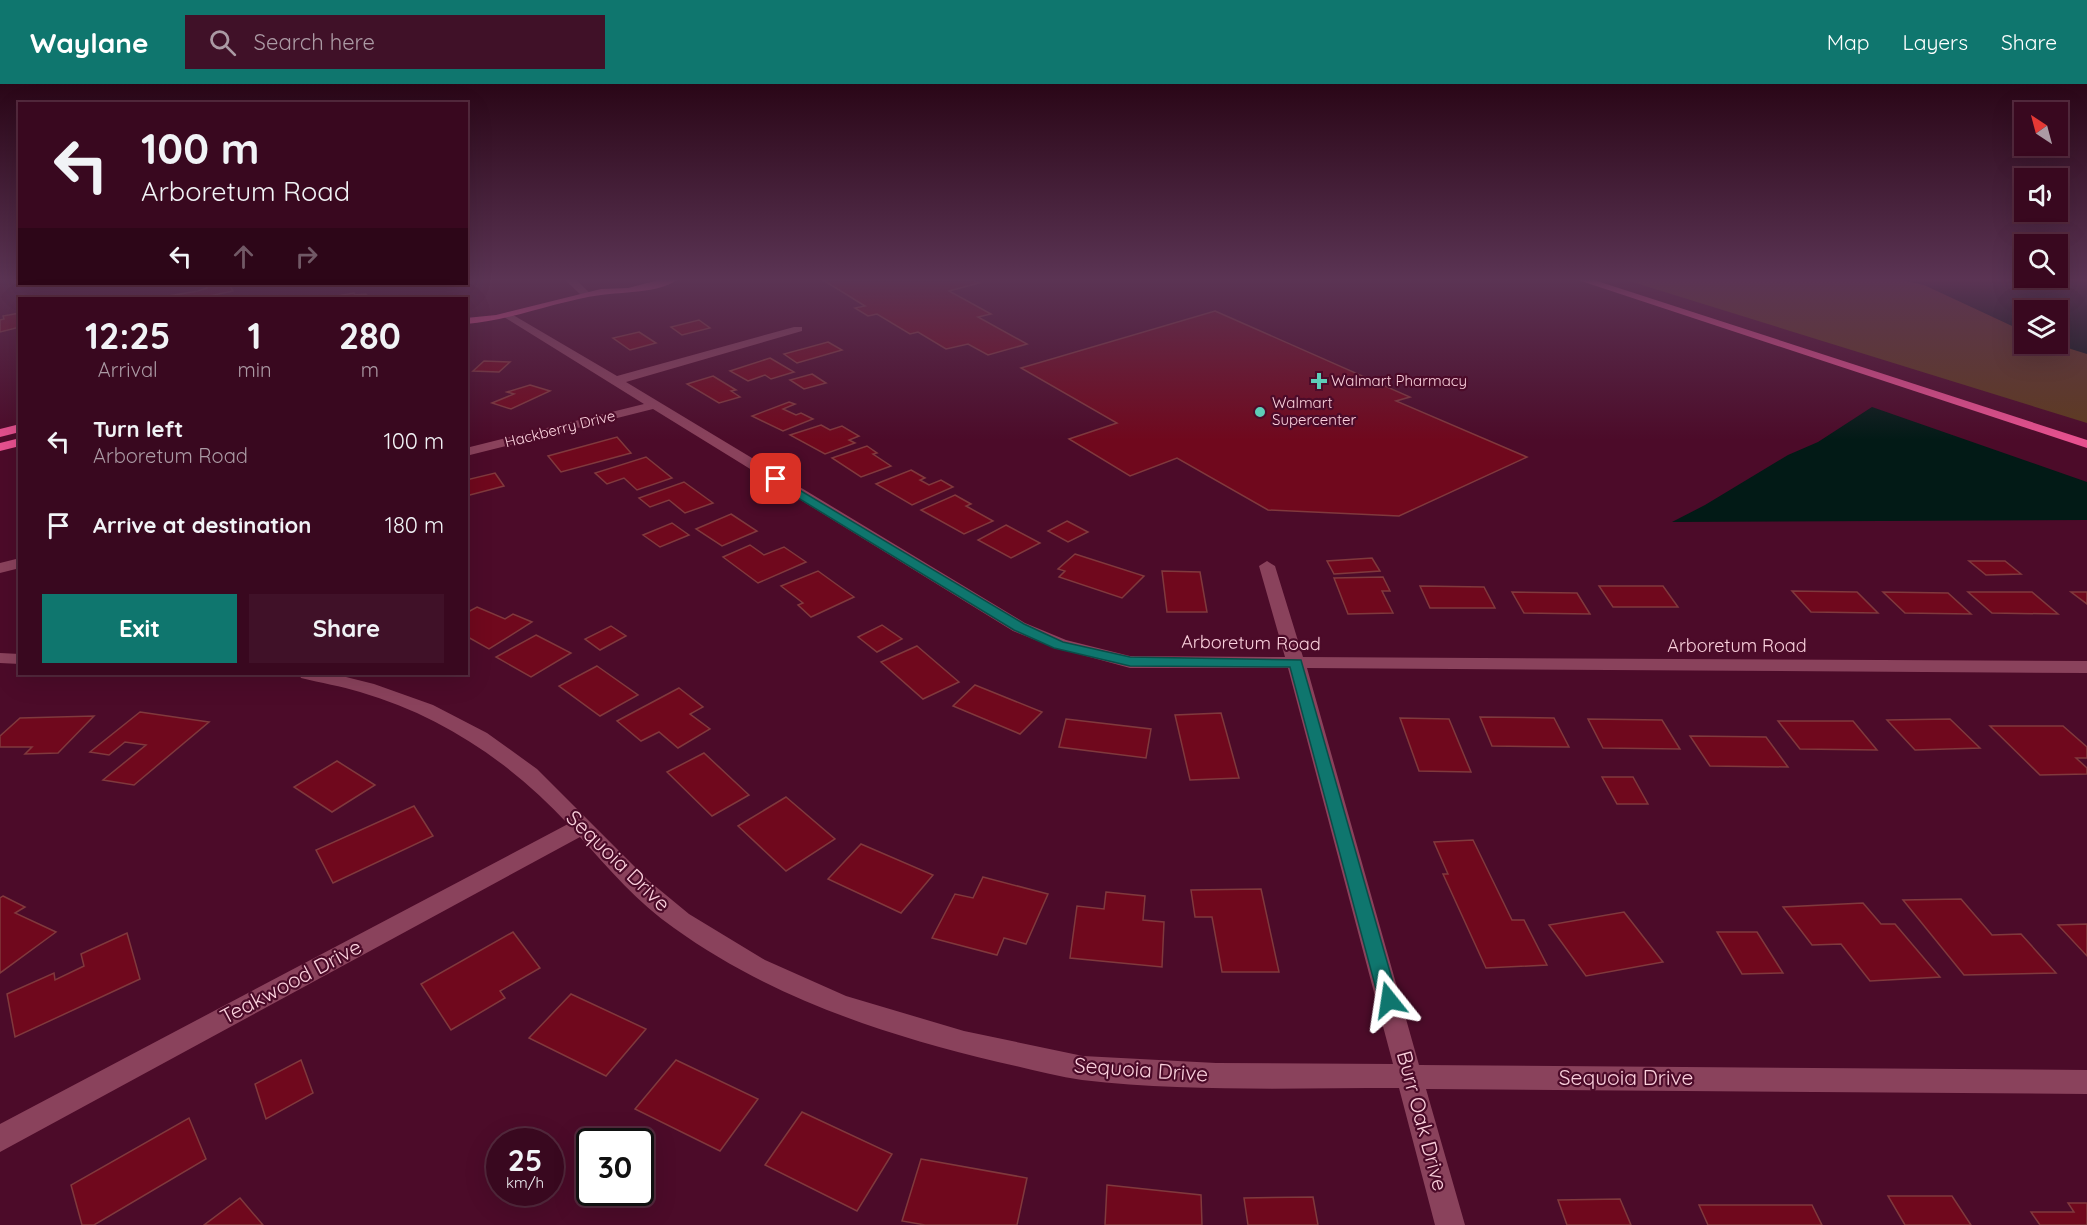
<!DOCTYPE html>
<style>
body{margin:0;font-family:Quicksand,sans-serif;background:#401128;color:#f1f3f6;height:100vh;display:flex;flex-direction:column;font-size:22px;white-space:nowrap}
*{box-sizing:border-box;margin:0}
p{font-size:20px;color:#ab9aa4}
.icon{flex:none;width:33px;height:33px;fill:none;stroke:currentColor;stroke-width:2;stroke-linecap:round;stroke-linejoin:round}
.map{position:relative;flex:1;overflow:hidden}
.drawer{position:absolute;left:18px;top:213px;width:450px;height:378px;display:flex;flex-direction:column;background:#39081f;border-radius:0px;box-shadow:0 6px 24px #0002,0 0 0 2px #53293d}
.drawer>*{flex:none}
.guide{position:absolute;left:18px;top:18px;width:450px;height:183px;border-radius:0px;box-shadow:0 6px 24px #0002,0 0 0 2px #53293d;background:#39081f;color:#f1f3f6;overflow:hidden}
.needle{width:39px;rotate:324deg}
.tools{position:absolute;left:2014px;top:18px;display:grid;gap:12px}
.tools a{display:grid;place-items:center;width:54px;height:54px;border-radius:0px;background:#39081f;box-shadow:0 6px 24px #0002,0 0 0 2px #53293d;font-size:30px}
.speed{position:absolute;left:486px;top:1044px;display:flex;gap:12px;font-size:30px;font-weight:700;text-align:center}
.speed>*{display:grid;place-content:center;width:78px;height:78px;border-radius:50%;background:#39081f;box-shadow:0 6px 24px #0002,0 0 0 2px #53293d;line-height:1}
.speed small{font-size:15px;font-weight:400}
.speed .limit{border:3px solid #111;border-radius:9px;background:#fff;color:#111}
.pin{position:absolute;display:grid;place-items:center;width:51px;height:51px;color:#fff;margin:-26px;border-radius:12px;box-shadow:0 3px 9px #0006}
.me{position:absolute;width:66px;margin:-33px;rotate:345deg;stroke-linejoin:round;filter:drop-shadow(0 0 4px #0008)}
.turn{display:flex;align-items:center;gap:21px;height:126px;padding:0 24px;font-size:27px}
.turn .icon{width:78px;height:78px;stroke-width:2.5}
.turn b{display:block;font-size:42px;line-height:51px}
.lanes{display:flex;align-items:center;height:57px;padding:0 24px;background:#0003;justify-content:center;gap:30px;direction:ltr}
.lanes .off{opacity:.35}
.eta{display:flex;justify-content:space-evenly;align-items:center;height:102px;text-align:center}
.eta b{font-size:36px;font-weight:800;line-height:42px}
.button{display:flex;gap:12px;margin-top:auto;padding:12px 24px}
.button a{flex:1;height:69px;border-radius:0px;background:#0f766e;color:#fff;font-size:24px;font-weight:800;line-height:69px;text-align:center}
.button a+a{background:#401128;color:#f1f3f6}
ul{padding:0;list-style:none}
li{display:flex;align-items:center;gap:18px;height:84px;padding:0 24px}
li div{flex:1}
li b{display:block;font-size:22px}
li em{font-style:normal}
header{display:flex;align-items:center;gap:36px;box-sizing:border-box;height:84px;padding:0 30px;background:#0f766e;color:#fff}
header strong{font-size:28px}
nav{display:flex;gap:33px;margin-inline-start:auto;font-size:21px}
.search{width:420px;height:54px;background:#401128;display:flex;align-items:center;gap:15px;box-sizing:border-box;padding:0 21px;border-radius:0px;color:#ab9aa4;font-size:22px}
.map>svg:first-child{display:block}
</style>
<header>
<strong>Waylane</strong>
<div class="search"><svg class="icon" aria-label="search" viewBox="0 0 24 24"><circle cx="10" cy="10" r="6"/><path d="M15 15l6 6"/></svg>Search here</div>
<nav><a>Map</a><a>Layers</a><a>Share</a></nav>
</header>
<div class="map">
<svg width="2087" height="1141" viewBox="0 0 2087 1141">
<rect width="100%" height="100%" fill="#4c0b29"/>
<path fill="#5e3b1e" fill-rule="evenodd" d="M1626,196h461v143zM2025,226h33v34h-33z"/>
<g fill="#021a16">
<path d="M1901,196h186v74l-32,-10h3v-34h-33v22l-101,-47z"/>
<path d="M1872,323l215,75v38l-415,2 33,-17 83,-50 30,-13z"/>
</g>
<g fill="#70081d" stroke="#80393d" stroke-width="1.5">
<path d="M823,196h150l6,3 -30,8 42,23 -13,3 49,27 -39,11 -20,-11 -22,5 -28,-17 -8,2 -33,-20 -9,2 -13,-8 10,-2z"/>
<path d="M205,200h24l4,7 -33,7h-44l42,-7 9,-3z"/>
<path d="M354,209l1,2 11,-1 3,4h-30l-2,-2z"/>
<path d="M1215,227l195,86 -14,4 131,56 -128,59 -131,-6 -91,-52 -47,18 -61,-37 48,-16 -96,-55z"/>
<path d="M20,229v14l-20,5v-12l4,-1 -1,-3z"/>
<path d="M699,236l11,8 -28,7 -11,-8z"/>
<path d="M639,248l17,11 -26,7 -17,-12z"/>
<path d="M828,258l14,8 -45,13 -13,-9z"/>
<path d="M770,274l24,14 -23,7 -6,-4 -17,6 -18,-10z"/>
<path d="M484,277l26,1 -11,10 -26,-1z"/>
<path d="M812,290l14,9 -22,6 -14,-9z"/>
<path d="M713,292l23,14 -5,1 9,6 -21,6 -32,-19z"/>
<path d="M530,301l20,6 -39,18 -19,-6 22,-9 -7,-2z"/>
<path d="M789,318l6,2 -12,5 13,6 5,-2 12,6 -30,12 -31,-15z"/>
<path d="M821,341l9,5 12,-4 17,10 -10,4 6,3 -30,11 -35,-19z"/>
<path d="M617,353l14,16 -70,19 -13,-16z"/>
<path d="M867,362l10,7 -4,1 18,12 -30,11 -29,-19z"/>
<path d="M646,373l26,21 -35,12 -13,-12 -17,6 -12,-11z"/>
<path d="M911,386l14,8 -5,2 9,5 12,-5 12,7 -41,18 -36,-21z"/>
<path d="M495,389l9,13 -38,10v-16z"/>
<path d="M684,398l29,21 -28,10 -16,-13 -19,7 -11,-9z"/>
<path d="M955,411l16,9 -5,2 27,15 -29,13 -43,-24z"/>
<path d="M731,430l26,17 -35,15 -26,-17z"/>
<path d="M1067,437l21,11 -20,10 -20,-11z"/>
<path d="M672,439l17,12 -29,12 -17,-12z"/>
<path d="M1006,441l34,18 -29,15 -33,-18z"/>
<path d="M750,461l14,10 20,-8 22,15 -48,21 -35,-26z"/>
<path d="M1075,470l69,22 -22,22 -63,-21 6,-6 -7,-2z"/>
<path d="M1372,474l8,13 -46,3 -7,-13z"/>
<path d="M1969,477h36l16,13 -35,1z"/>
<path d="M818,487l36,26 -43,20 -13,-12 5,-2 -22,-17z"/>
<path d="M1162,487l38,1 7,40h-40z"/>
<path d="M1383,493l7,14h-8l11,22 -45,1 -14,-36z"/>
<path d="M1420,502l64,1 11,21h-65z"/>
<path d="M1599,502h64l15,21h-65z"/>
<path d="M1792,507l65,1 21,21 -67,-1z"/>
<path d="M1512,508l65,1 13,21 -66,-1z"/>
<path d="M1883,508l65,1 23,21 -66,-1z"/>
<path d="M1968,508h64l26,22 -66,-1z"/>
<path d="M2071,508h16v12z"/>
<path d="M477,523l28,12 8,-5 19,8 -43,27 -23,-13v-23z"/>
<path d="M882,541l20,14 -25,13 -19,-15z"/>
<path d="M611,542l15,10 -26,14 -15,-11z"/>
<path d="M536,551l35,18 -40,24 -35,-20z"/>
<path d="M917,562l42,36 -36,17 -42,-37z"/>
<path d="M597,582l41,29 -38,21 -41,-30z"/>
<path d="M975,601l67,27 -22,22 -67,-28z"/>
<path d="M679,604l24,19 -13,7 20,15 -32,19 -19,-16 -18,9 -24,-20z"/>
<path d="M140,628l69,10 -75,63 -31,-5 43,-35 -21,-3 -16,13 -19,-3z"/>
<path d="M1221,629l18,65 -49,2 -15,-65z"/>
<path d="M94,632l-36,37 -33,1 7,-7h-32v-11l20,-18z"/>
<path d="M1480,633l74,1 15,29 -77,-1z"/>
<path d="M1400,634l49,1 22,53 -52,-1z"/>
<path d="M1066,635l85,10 -5,29 -87,-11z"/>
<path d="M1588,635l74,1 18,29 -77,-1z"/>
<path d="M1950,635l30,29 -65,2 -28,-30z"/>
<path d="M1778,637h75l24,29 -77,-1z"/>
<path d="M1990,642h73l24,21v11h-11l11,10v6l-47,1z"/>
<path d="M1690,652l76,1 22,30 -78,-1z"/>
<path d="M704,669l45,42 -37,21 -45,-44z"/>
<path d="M337,677l38,24 -43,27 -38,-25z"/>
<path d="M1602,693h31l15,27h-31z"/>
<path d="M786,713l49,42 -49,32 -48,-45z"/>
<path d="M414,722l19,30 -100,47 -17,-33z"/>
<path d="M1473,756l39,80h12l23,45 -61,3 -43,-94h5l-14,-32z"/>
<path d="M861,760l72,31 -32,38 -73,-34z"/>
<path d="M983,793l65,17 -22,50 -22,-6 -7,17 -65,-17 23,-44 18,4z"/>
<path d="M1261,805l18,83h-57l-10,-55h-17l-4,-27z"/>
<path d="M1106,808l39,4 -2,24 21,2 -2,45 -92,-9 7,-52 27,3z"/>
<path d="M3,812l22,11 -10,6 41,19 -56,41v-75z"/>
<path d="M1961,815l31,36 29,-1 35,39 -92,2 -61,-75z"/>
<path d="M1863,819l18,21h14l45,53 -70,4 -29,-37 -29,1 -29,-38z"/>
<path d="M1624,828l39,50 -77,14 -37,-51z"/>
<path d="M2087,840v32l-29,-31z"/>
<path d="M513,848l27,36 -40,23 5,7 -54,32 -30,-46z"/>
<path d="M1717,848h40l26,41 -41,1z"/>
<path d="M127,849l13,46 -125,58 -8,-43 47,-21 1,7 29,-14 -3,-12z"/>
<path d="M571,910l75,35 -40,47 -77,-38z"/>
<path d="M301,976l12,33 -47,26 -11,-35z"/>
<path d="M676,976l82,39 -38,52 -85,-42z"/>
<path d="M802,1028l90,42 -35,57 -92,-46z"/>
<path d="M189,1034l17,41 -112,66h-12l-11,-40z"/>
<path d="M921,1075l106,19 -10,47h-92l-23,-4z"/>
<path d="M1107,1101l94,10 1,30h-97z"/>
<path d="M1888,1112h64l19,29h-66z"/>
<path d="M1313,1113l5,28h-70l-4,-27z"/>
<path d="M240,1114l23,27h-59z"/>
<path d="M1620,1115l11,26h-64l-9,-25z"/>
<path d="M2068,1119h19v22h-47l-9,-13h43z"/>
<path d="M1699,1121h113l10,20h-114z"/>
</g>
<g fill="none" stroke-linecap="round" stroke-linejoin="round">
<g fill="#8a425c" fill-rule="evenodd">
<path d="M565,196h11l16,15 -9,2z"/>
<path d="M508,228l109,64 177,-49h8v4l-176,51 399,241 41,17 64,16 155,1 -26,-91 8,-5 8,5 28,91 784,4v12l-780,-5 112,397 668,5v24l-661,-5 39,136h-30l-36,-137c-105,0 -212,4 -317,-8 -28,-4 -56,-12 -84,-18 -114,-27 -228,-65 -324,-134 -36,-25 -65,-59 -94,-91l-580,315v-28l568,-300c-58,-62 -126,-108 -208,-132 -19,-6 -39,-9 -59,-14l-2,-4h35l40,10 59,21 54,28 50,36 112,112 40,33 76,46 81,36 118,35 119,25 133,7 177,1 -105,-396h-158l-77,-21 -40,-16 -360,-222 -187,47v-8l178,-44 -140,-87 -1,-2z"/>
<path d="M20,474v10l-20,5v-10z"/>
<path d="M0,569l20,1v10l-20,-1z"/>
</g>
<g fill="#e7518f" fill-rule="evenodd">
<path d="M659,196h18c-19,13 -54,12 -76,15 -45,6 -87,25 -135,29v-6l30,-3 105,-26 27,-1z"/>
<path d="M1578,196h16l493,160v8z"/>
<path d="M20,340v8l-20,5v-8z"/>
<path d="M20,354v8l-20,5v-8z"/>
</g>
</g>
<linearGradient id="sky" x2="0" y2="1"><stop stop-color="#2a0617"/><stop offset="0.55" stop-color="#5b3454"/><stop offset="1" stop-color="#5b3454" stop-opacity="0"/></linearGradient>
<rect width="2087" height="356" fill="url(#sky)"/>
<path fill="#0f766e" stroke="#0a4d48" stroke-width="1.5" d="M776,392l248,148 39,18 67,15 171,3 97,340 -3,6 -6,2 -7,-2 -3,-6 -89,-333 -160,-1 -76,-18 -40,-18 -242,-148 -2,-3z"/>
<g fill="#5eceb8" stroke="#4c0b29" stroke-width="2">
<path d="M1316 288h6v6h6v6h-6v6h-6v-6h-6v-6h6z"/>
<circle cx="1260" cy="328" r="6"/>
</g>
<g text-anchor="middle" stroke-width="4.5" stroke-linejoin="round" paint-order="stroke">
<g font-size="15" fill="#fbd1dd" stroke="#4c0b29" text-anchor="start">
<text x="1331" y="302">Walmart Pharmacy</text>
<text x="1272" y="324">Walmart<tspan x="1272" dy="17">Supercenter</tspan></text>
</g>
<g font-size="15" fill="#fbd1dd" stroke="#4c0b29">
<text transform="translate(560 345) rotate(-14)" y="5">Hackberry Drive</text>
</g>
<g font-size="18" fill="#fbd1dd" stroke="#4c0b29">
<text transform="translate(1251 559) rotate(1)" y="6">Arboretum Road</text>
<text x="1737" y="568">Arboretum Road</text>
</g>
<g font-size="21" fill="#fbd1dd" stroke="#4c0b29">
<text transform="translate(618 777) rotate(44)" y="7">Sequoia Drive</text>
<text transform="translate(291 898) rotate(-28)" y="7">Teakwood Drive</text>
<text transform="translate(1141 986) rotate(4)" y="7">Sequoia Drive</text>
<text x="1626" y="1001">Sequoia Drive</text>
<text transform="translate(1422 1037) rotate(75)" y="7">Burr Oak Drive</text>
</g>
</g>
</svg>
<div class="tools">
<a><svg class="needle" viewBox="-14 -14 28 28"><path d="M0-13l5 13h-10z" fill="#e53935"/><path d="M0 13l5-13h-10z" fill="#ab9aa4"/></svg></a>
<a><svg class="icon" aria-label="sound" viewBox="0 0 24 24"><path d="M4 9h4l5-4v14l-5-4H4zM17 9q2 3 0 6"/></svg></a>
<a><svg class="icon" aria-label="search" viewBox="0 0 24 24"><circle cx="10" cy="10" r="6"/><path d="M15 15l6 6"/></svg></a>
<a><svg class="icon" aria-label="layers" viewBox="0 0 24 24"><path d="M12 4l9 5-9 5-9-5zM3 14l9 5 9-5"/></svg></a>
</div>
<div class="speed"><div>25<small>km/h</small></div><div class="limit">30</div></div>
<div class="pin" style="left:776px;top:395px;background:#d93025"><svg class="icon" aria-label="arrive" viewBox="0 0 24 24"><path d="M6 21V4h12l-3 4 3 4H6"/></svg></div>
<svg class="me" style="left:1389px;top:916px" viewBox="-20 -20 40 40"><path d="M0-17L14 15 0 8-14 15z" fill="#0f766e" stroke="#fff" stroke-width="4"/></svg>
<div class="guide">
<div class="turn"><svg class="icon" aria-label="left" viewBox="0 0 24 24"><path d="M17 20v-9H6M10 6l-5 5 5 5"/></svg><div><b>100 m</b>Arboretum Road</div></div>
<div class="lanes"><svg class="icon" aria-label="left" viewBox="0 0 24 24"><path d="M17 20v-9H6M10 6l-5 5 5 5"/></svg><svg class="icon off" aria-label="ahead" viewBox="0 0 24 24"><path d="M12 20V5M6 11l6-6 6 6"/></svg><svg class="icon off" aria-label="right" viewBox="0 0 24 24"><path d="M7 20v-9h11M14 6l5 5-5 5"/></svg></div>
</div>
<section class="drawer">
<div class="eta">
<div><b>12:25</b><p>Arrival</p></div>
<div><b>1</b><p>min</p></div>
<div><b>280</b><p>m</p></div>
</div>
<ul>
<li><svg class="icon" aria-label="left" viewBox="0 0 24 24"><path d="M17 20v-9H6M10 6l-5 5 5 5"/></svg><div><b>Turn left</b><p>Arboretum Road</p></div><em>100 m</em></li>
<li><svg class="icon" aria-label="arrive" viewBox="0 0 24 24"><path d="M6 21V4h12l-3 4 3 4H6"/></svg><div><b>Arrive at destination</b></div><em>180 m</em></li>
</ul>
<div class="button"><a>Exit</a><a>Share</a></div>
</section>
</div>
